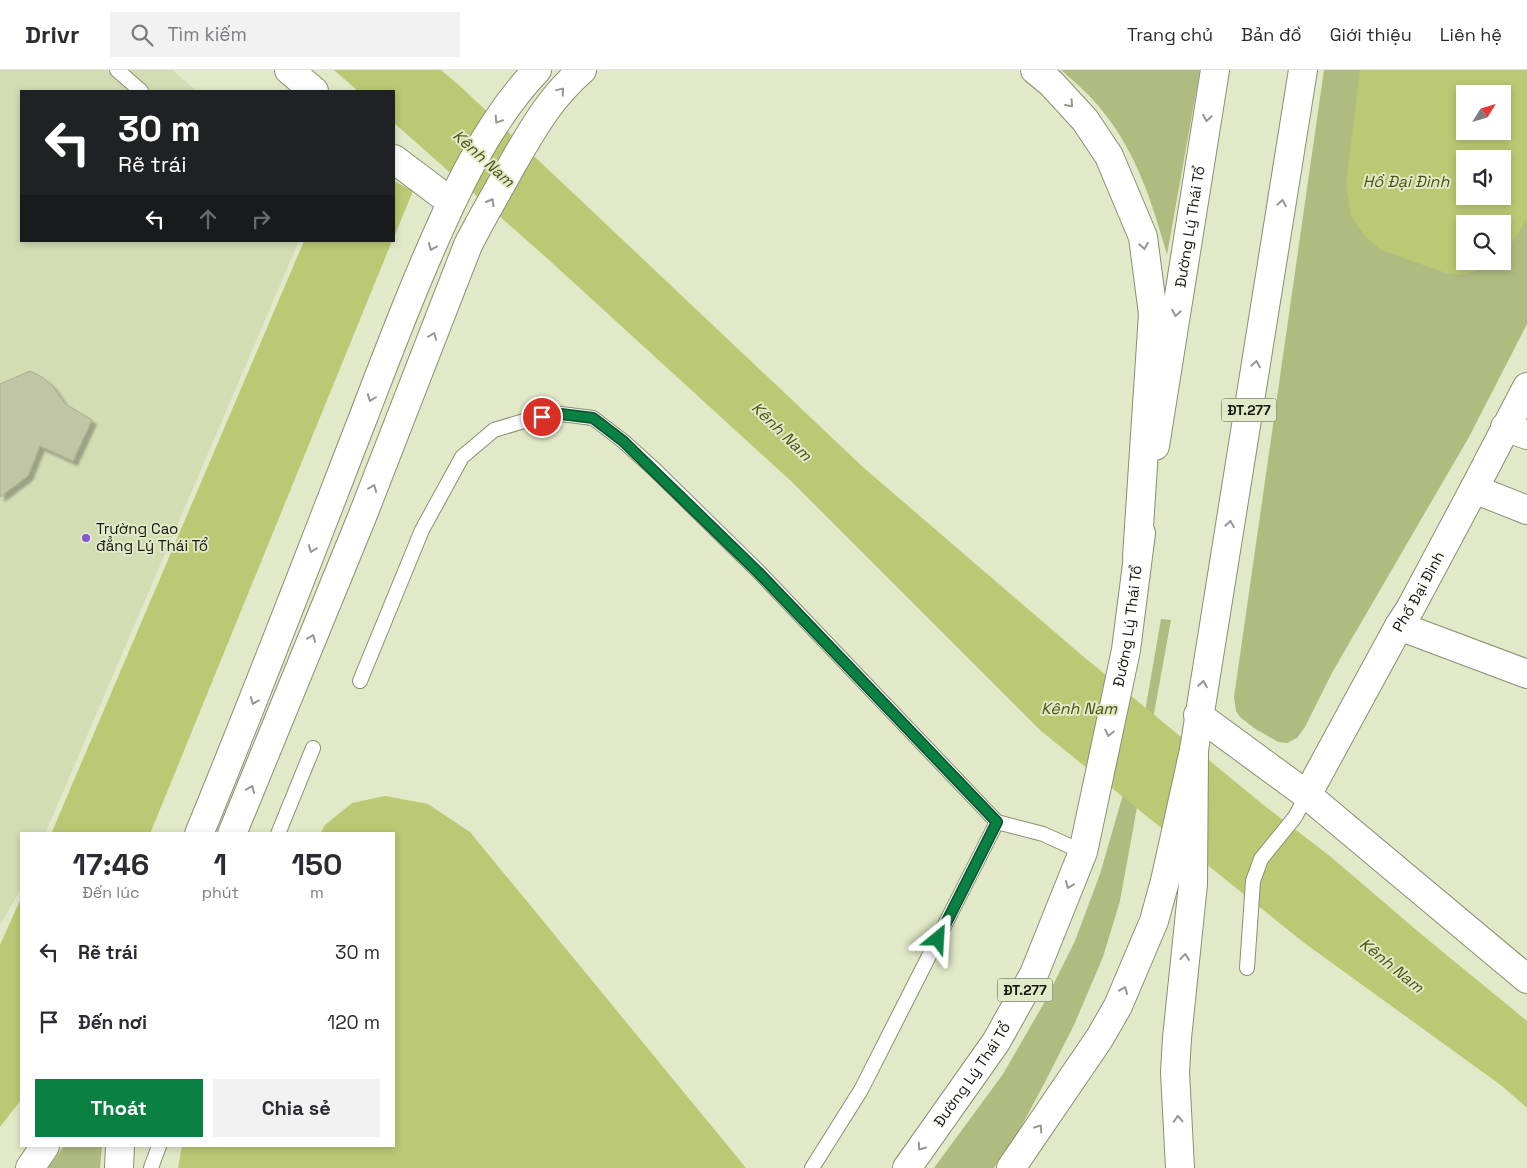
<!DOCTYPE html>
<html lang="vi">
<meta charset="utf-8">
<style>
body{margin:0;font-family:"Space Grotesk",sans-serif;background:#f2f2f3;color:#2b2b33;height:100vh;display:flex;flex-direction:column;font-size:19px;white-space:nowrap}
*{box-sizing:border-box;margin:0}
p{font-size:16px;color:#7c7c81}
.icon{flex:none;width:28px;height:28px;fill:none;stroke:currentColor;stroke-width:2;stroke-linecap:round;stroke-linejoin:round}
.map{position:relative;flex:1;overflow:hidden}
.panel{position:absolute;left:20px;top:762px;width:375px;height:315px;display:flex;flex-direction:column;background:#fff;border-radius:0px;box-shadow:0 2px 8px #0003}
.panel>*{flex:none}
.hud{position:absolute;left:20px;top:20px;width:375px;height:152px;border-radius:0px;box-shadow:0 2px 8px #0003;background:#202124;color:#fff;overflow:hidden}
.needle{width:32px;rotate:53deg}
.tools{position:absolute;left:1456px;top:15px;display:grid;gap:10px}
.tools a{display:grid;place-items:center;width:55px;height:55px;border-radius:0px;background:#fff;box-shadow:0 2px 8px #0003;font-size:25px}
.pin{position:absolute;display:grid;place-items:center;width:42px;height:42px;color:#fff;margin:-21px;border:2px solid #fff;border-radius:50%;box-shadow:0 1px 5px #0007}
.me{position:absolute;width:55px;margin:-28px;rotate:27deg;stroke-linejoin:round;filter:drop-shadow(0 0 4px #0008)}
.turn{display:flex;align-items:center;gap:18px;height:105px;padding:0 15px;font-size:22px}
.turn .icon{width:65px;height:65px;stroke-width:2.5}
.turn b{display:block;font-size:35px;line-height:42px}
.lanes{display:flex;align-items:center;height:48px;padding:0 15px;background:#0003;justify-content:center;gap:25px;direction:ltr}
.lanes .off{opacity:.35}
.eta{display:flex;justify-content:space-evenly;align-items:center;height:85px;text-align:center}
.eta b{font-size:30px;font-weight:700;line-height:35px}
.primary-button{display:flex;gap:10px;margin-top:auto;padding:10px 15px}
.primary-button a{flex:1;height:58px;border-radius:0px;background:#0b8043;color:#fff;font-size:20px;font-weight:700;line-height:58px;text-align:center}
.primary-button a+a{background:#f2f2f3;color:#2b2b33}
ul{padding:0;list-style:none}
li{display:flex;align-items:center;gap:15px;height:70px;padding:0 15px}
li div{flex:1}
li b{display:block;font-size:19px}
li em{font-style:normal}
header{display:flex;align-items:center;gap:30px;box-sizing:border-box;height:70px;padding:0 25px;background:#fff;border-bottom:1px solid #e1e1e2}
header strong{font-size:24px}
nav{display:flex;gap:28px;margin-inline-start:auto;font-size:18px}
.search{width:350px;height:45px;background:#f2f2f3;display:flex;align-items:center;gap:12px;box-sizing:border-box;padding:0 18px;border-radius:0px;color:#7c7c81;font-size:19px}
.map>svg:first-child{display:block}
</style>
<header>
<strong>Drivr</strong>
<div class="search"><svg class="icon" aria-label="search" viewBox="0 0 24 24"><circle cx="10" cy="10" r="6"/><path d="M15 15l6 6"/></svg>Tìm kiếm</div>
<nav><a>Trang chủ</a><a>Bản đồ</a><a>Giới thiệu</a><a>Liên hệ</a></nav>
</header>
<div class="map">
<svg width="1527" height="1098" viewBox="0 0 1527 1098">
<defs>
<filter id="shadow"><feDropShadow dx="4.5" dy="4.5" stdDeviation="1" flood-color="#0004"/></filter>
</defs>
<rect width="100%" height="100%" fill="#e2e9c8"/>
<path fill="#d4dcb4" d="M0,0h172l25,21h-176v150h278l-254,593h-24v55l-21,36z"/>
<g fill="#b0bb80" fill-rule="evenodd">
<path d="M1061,0h139l-33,185c-14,-50 -30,-101 -63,-142 -12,-16 -28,-30 -43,-43z"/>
<path d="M1324,0h203v254l-58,113 -136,234 -28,56 -8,11 -10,5 -9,-1 -24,-14 -14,-11 -4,-6 -2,-14zM1465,24h37v37h-37zM1465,89h37v37h-37zM1465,154h37v37h-37z"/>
<path d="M1161,549l10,1 -51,281 -17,56 -29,68 -30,59 -32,60 -18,24h-60l69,-94 40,-69 32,-64 25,-67 42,-145z"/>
<path d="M64,1076h38l-2,22h-52z"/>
</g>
<g fill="#bbc974" fill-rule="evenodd">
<path d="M334,0h107l20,17 403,381 214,184 183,151 70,54 90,77 106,87v87l-25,-22 -199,-144 -262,-211 -249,-249 -243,-222 -155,-137v-32h-36z"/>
<path d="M1360,0h167v149l-19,30 -5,5 -1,-30h-37v37h30l-3,3 -28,11 -18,-2 -65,-23 -16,-14 -14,-20 -5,-32zM1465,24h37v37h-37zM1465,89h37v37h-37z"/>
<path d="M394,111l19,10 -19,46z"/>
<path d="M304,171h88l-242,593h-99z"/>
<path d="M385,726l43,8 42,28 276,336h-568l4,-22h212v-312h-74l5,-9 27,-22z"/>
<path d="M21,828v202l-21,27v-182z"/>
</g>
<path fill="#bfc5a5" stroke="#a8ae8f" filter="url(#shadow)" d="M30,301l12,6 10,8 12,18 28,17 -19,41 -33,-15 -12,30 -28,21v-113z"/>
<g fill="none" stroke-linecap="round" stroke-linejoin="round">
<g stroke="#898f71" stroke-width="16">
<g id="lane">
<path d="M117,0l24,21"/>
<path d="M360,611l62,-151 40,-73 32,-27 30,-9 37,-7 32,4 30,23 31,28 105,103 238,250 46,12 40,18"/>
<path d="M278,764l35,-86"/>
<path d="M1247,898l6,-87 8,-22 34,-42 12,-22"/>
<path d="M151,1098l8,-22"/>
<path d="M812,1098l49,-78 136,-268"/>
</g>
</g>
<g stroke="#898f71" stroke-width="30">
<g id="street">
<path d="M1505,357l22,8"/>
<path d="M1474,419l53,21"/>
<path d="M1399,556l128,48"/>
</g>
</g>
<g stroke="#898f71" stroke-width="30">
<g id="secondary">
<path d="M289,0l25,21"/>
<path d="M394,89l57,43"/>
<path d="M1198,645l109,80 220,184"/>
<path id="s1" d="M1307,725l92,-169 11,-17 64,-120 53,-102"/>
</g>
</g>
<g stroke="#898f71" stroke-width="30">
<g id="primary">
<path id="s2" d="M1155,376l60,-376"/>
<path id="s3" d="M907,1098l89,-126 38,-68 49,-122 43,-202 15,-117"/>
<path d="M1011,1098l88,-129 19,-33 36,-85 11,-40 29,-131 109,-680"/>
</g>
</g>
<g stroke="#898f71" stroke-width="30">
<g id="highway">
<path d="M1035,0l16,13 34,37 24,36 34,81 10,77 -16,243"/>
<path d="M199,764c57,-138 110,-277 164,-416 20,-52 40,-105 62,-156 29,-68 61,-138 112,-192"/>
<path d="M232,764l130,-317 106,-272c14,-28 30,-54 45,-82 21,-36 37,-65 69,-93"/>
<path d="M30,1098l15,-22"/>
<path d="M119,1098l1,-22"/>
<path d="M1180,1098l-5,-96 2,-34 16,-154 1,-134"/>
</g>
</g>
<use href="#lane" stroke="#fff" stroke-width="14"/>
<use href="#street" stroke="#fff" stroke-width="28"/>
<use href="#secondary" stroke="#fff" stroke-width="28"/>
<use href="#primary" stroke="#fff" stroke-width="28"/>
<use href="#highway" stroke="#fff" stroke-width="28"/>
</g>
<defs><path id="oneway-chevron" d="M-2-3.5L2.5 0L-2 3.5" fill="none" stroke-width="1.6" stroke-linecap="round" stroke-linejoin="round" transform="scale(1.25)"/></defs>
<g stroke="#969792">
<use href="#oneway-chevron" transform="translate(561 21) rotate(-50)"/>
<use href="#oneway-chevron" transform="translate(1070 34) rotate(48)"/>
<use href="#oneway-chevron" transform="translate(1207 48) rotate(99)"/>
<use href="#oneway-chevron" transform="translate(498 50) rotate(123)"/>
<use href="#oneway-chevron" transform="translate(491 132) rotate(-60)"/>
<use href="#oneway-chevron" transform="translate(1282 133) rotate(-81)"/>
<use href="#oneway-chevron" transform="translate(1144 176) rotate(81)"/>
<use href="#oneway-chevron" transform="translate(432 177) rotate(113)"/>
<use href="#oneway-chevron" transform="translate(1176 243) rotate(99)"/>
<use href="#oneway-chevron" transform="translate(433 266) rotate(-69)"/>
<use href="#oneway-chevron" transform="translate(1256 294) rotate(-81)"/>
<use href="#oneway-chevron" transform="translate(371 328) rotate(111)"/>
<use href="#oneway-chevron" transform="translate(373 418) rotate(-69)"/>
<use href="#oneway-chevron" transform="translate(1230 454) rotate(-81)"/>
<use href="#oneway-chevron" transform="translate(312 479) rotate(111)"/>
<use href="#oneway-chevron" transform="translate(312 568) rotate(-68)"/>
<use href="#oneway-chevron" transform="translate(1203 614) rotate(-81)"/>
<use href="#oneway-chevron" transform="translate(254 631) rotate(111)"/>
<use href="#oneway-chevron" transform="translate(1109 663) rotate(102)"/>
<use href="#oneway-chevron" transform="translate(251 719) rotate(-68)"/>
<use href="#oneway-chevron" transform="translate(1069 815) rotate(112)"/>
<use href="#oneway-chevron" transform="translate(1185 887) rotate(-84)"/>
<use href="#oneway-chevron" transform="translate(1124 920) rotate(-67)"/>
<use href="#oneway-chevron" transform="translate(1178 1049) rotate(-93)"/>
<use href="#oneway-chevron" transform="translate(1039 1058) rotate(-56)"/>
<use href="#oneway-chevron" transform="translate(921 1077) rotate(125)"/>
</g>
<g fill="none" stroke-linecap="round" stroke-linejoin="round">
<g stroke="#07532c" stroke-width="12">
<path id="route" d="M542,347l19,-3 32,4 30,23 135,131 239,250 -59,117"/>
</g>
<use href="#route" stroke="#0b8043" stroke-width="9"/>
</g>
<circle fill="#8257d0" stroke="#e2e9c8" stroke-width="2" cx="86" cy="468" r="5"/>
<g text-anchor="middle" stroke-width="4" stroke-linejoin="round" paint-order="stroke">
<g fill="#e2e9c8" stroke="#535745" stroke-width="1">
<rect x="1221.5" y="328.5" width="55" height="23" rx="4"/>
<rect x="997.5" y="908.5" width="55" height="23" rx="4"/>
</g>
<g font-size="14" font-weight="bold" fill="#16180d">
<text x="1249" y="345">ĐT.277</text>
<text x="1025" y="925">ĐT.277</text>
</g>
<g font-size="15" fill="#16180d" stroke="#e2e9c8">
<text dy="5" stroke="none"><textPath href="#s2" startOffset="222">Đường Lý Thái Tổ</textPath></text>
<text dy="5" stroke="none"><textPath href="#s1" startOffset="232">Phố Đại Đình</textPath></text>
<text dy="5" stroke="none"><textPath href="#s3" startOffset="594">Đường Lý Thái Tổ</textPath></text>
<text dy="5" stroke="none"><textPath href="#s3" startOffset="114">Đường Lý Thái Tổ</textPath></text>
</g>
<g font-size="15" fill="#16180d" stroke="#e2e9c8" text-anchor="start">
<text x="96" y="464">Trường Cao<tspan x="96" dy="17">đẳng Lý Thái Tổ</tspan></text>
</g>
<g font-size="16" font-style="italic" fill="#4c5415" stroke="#e2e9c8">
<text transform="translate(484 88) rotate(42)" y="6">Kênh Nam</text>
<text x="1406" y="117">Hồ Đại Đình</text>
<text transform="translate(782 361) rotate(44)" y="6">Kênh Nam</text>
<text x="1079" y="644">Kênh Nam</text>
<text transform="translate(1392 895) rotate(39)" y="6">Kênh Nam</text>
</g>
</g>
</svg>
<div class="tools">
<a><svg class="needle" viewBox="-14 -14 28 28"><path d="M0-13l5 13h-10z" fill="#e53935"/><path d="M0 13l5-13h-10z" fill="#7c7c81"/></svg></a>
<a><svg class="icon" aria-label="sound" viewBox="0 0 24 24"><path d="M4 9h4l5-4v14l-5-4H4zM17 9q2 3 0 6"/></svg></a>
<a><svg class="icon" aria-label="search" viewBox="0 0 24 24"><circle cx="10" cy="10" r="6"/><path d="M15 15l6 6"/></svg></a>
</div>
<div class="pin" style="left:542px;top:347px;background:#d93025"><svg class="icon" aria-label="arrive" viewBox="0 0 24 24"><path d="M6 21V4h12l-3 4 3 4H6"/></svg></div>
<svg class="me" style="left:938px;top:869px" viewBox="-20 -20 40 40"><path d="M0-17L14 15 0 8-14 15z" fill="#0b8043" stroke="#fff" stroke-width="4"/></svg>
<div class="hud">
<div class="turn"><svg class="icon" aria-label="left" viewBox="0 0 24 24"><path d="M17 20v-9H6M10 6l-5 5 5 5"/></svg><div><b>30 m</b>Rẽ trái</div></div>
<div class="lanes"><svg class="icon" aria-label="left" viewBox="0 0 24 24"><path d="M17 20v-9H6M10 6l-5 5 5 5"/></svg><svg class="icon off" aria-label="ahead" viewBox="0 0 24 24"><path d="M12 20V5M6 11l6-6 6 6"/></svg><svg class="icon off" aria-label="right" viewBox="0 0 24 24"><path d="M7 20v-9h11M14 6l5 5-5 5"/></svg></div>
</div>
<section class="panel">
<div class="eta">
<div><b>17:46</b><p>Đến lúc</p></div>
<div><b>1</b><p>phút</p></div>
<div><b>150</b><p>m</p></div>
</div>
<ul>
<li><svg class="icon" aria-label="left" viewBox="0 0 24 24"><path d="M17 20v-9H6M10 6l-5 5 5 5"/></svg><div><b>Rẽ trái</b></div><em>30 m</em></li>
<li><svg class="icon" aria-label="arrive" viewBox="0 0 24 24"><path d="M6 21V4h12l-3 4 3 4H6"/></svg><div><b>Đến nơi</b></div><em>120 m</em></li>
</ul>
<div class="primary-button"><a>Thoát</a><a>Chia sẻ</a></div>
</section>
</div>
